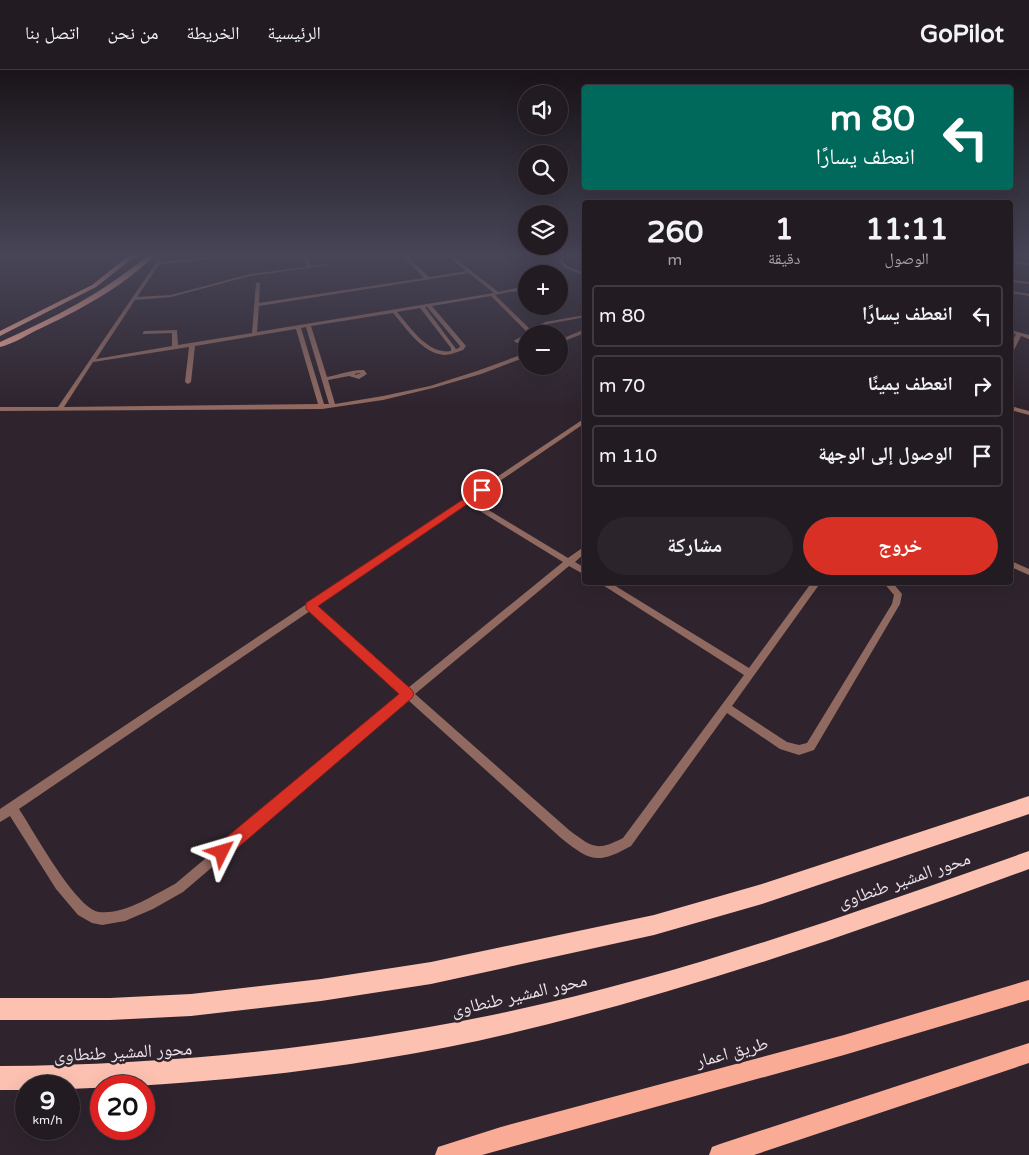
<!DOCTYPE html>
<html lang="ar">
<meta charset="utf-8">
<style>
body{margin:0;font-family:"Varela Round","Noto Naskh Arabic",sans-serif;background:#2b242a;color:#f1f3f6;direction:rtl;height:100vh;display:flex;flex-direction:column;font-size:19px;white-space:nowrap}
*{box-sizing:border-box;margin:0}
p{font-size:16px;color:#a3a1a5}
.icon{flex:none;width:28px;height:28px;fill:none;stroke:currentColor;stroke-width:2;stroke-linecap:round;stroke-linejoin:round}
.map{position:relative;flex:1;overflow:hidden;direction:ltr}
.sheet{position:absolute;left:582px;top:130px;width:431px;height:385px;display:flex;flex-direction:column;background:#231b22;border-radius:5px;box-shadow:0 5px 20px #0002,0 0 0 1px #403940;direction:rtl}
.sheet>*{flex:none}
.banner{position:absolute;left:582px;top:15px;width:431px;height:105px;border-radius:5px;box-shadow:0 5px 20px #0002,0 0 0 1px #403940;direction:rtl;background:#00695c;color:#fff;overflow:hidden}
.tools{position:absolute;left:518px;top:15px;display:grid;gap:10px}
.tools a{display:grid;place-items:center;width:50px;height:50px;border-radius:50%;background:#231b22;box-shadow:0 5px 20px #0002,0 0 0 1px #403940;font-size:25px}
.speed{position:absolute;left:15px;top:1005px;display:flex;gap:10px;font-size:25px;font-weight:700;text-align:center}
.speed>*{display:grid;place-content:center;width:65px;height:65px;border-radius:50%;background:#231b22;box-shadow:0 5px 20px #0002,0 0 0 1px #403940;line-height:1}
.speed small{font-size:12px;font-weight:400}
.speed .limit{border:8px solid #d22;background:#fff;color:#111}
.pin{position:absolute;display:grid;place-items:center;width:42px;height:42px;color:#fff;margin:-21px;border:2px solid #fff;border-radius:50%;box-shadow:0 1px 5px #0007}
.me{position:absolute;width:55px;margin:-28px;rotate:50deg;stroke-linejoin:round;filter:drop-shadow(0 0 4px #0008)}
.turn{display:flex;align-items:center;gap:18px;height:105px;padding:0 15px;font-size:22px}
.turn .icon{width:65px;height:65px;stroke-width:2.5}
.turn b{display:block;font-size:35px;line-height:42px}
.eta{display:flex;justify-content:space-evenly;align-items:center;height:85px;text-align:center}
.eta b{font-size:30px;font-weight:800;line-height:35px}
.cta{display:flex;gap:10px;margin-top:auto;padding:10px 15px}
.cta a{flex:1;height:58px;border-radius:30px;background:#d93025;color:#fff;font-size:20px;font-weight:800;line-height:58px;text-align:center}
.cta a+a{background:#2b242a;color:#f1f3f6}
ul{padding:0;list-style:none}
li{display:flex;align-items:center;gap:15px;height:62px;margin:0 10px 8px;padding:0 5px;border:2px solid #403940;border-radius:5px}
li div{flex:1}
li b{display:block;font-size:19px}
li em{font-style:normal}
header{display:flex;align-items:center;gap:30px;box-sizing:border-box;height:70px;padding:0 25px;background:#231b22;border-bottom:1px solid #403940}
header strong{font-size:24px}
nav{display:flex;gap:28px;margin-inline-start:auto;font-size:18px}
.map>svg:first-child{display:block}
</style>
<header>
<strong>GoPilot</strong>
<nav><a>الرئيسية</a><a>الخريطة</a><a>من نحن</a><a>اتصل بنا</a></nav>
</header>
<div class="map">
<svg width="1029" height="1085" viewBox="0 0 1029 1085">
<rect width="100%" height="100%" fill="#2f242e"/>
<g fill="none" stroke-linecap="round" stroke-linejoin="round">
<g fill="#906a60" fill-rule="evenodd">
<path d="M162,184h4l-6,8 76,-8h18l-95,11 -22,32 34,-2 79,-21 57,-7 -6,-13h4l6,12 18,-2 2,1 -81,11 -79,21 -36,3 -39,59 76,-13v-13l-29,1v-2l2,-1 32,-1 1,15 74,-12 4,-50 2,-1 2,1 -1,20 165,-25 -20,-20 9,-4h7l-11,4 20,19 37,-6 -21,-17h5l48,38 28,-6v2l-2,1h2v2l-17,1 -14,3 36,35 14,-8 40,-7v2l-37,7 -15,10h-7v3l-9,6 -3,-2 1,-1 13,-7 -37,-37 -59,10 34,40 -3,4c-6,2 -13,5 -19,5 -22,-2 -38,-27 -51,-42l-82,13 16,51c10,-2 28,-8 37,-7l3,4 -8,5 -10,-3 -21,4 7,24 48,-8 47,-10 47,-15 49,-18v4l-45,17 -48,14 -50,12 -61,9 -322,2v-4h58zM469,203l25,20 -237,39 2,-26zM425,237h2l33,39 -1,2 -3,1zM420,238l31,40v3c-23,4 -41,-24 -54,-39zM306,257l23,77h-5l-23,-76zM296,259l22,75 -254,3 29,-45 96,-15 -4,35 3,2 3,-2 4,-36zM358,303h3l-6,2v-1z"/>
<path d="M279,184l-6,2 -2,-1v-1z"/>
<path d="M481,184h19l-2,1z"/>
<path d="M554,184h4l9,12 18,7v3l-20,-8z"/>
<path d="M1011,191l18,2v2l-18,-2z"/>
<path d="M1011,210l18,2v2l-18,-2z"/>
<path d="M1011,221l18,3v2l-18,-3z"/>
<path d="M585,259v4l-26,10v-3z"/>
<path d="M1011,260l18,5v4l-8,-3 -7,14 -3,2v-8l5,-10 -5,-1z"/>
<path d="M1011,336l18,5v4l-18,-5z"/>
<path d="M585,348v5l-113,77 96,58 17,-12v7l-10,9 10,6v7l-16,-9 -154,128 154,136c23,17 27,22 54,8l121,-163 -146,-93h11l140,86 63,-86h9l-89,124 55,36 12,3 8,-2 85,-139 2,-9 -11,-13h9l10,12 -2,10 -86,146 -15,5 -19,-6 -53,-36 -96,133c-34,19 -41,15 -70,-8l-153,-138 -225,192 -30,17 -28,12 -23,4 -10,-2 -14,-8 -22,-26 -46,-73 -10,6v-13zM467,433l96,59 -155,126 -92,-81zM310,541l91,83 -226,190c-22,11 -50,31 -76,28 -23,-3 -66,-82 -80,-103z"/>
<path d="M1011,491l18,8v6l-18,-8z"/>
</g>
<g fill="#faab96" fill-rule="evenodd">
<path d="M131,184h7l-42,33 -96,49v-5l92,-46z"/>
<path d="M149,184h7c-34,34 -78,57 -121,77 -11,6 -23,13 -35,16v-5c53,-24 104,-49 149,-88z"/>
<path d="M1029,910v20l-185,55 -362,100h-47l3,-8 63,-20 343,-92z"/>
<path d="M1029,973v20l-275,92h-45l3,-8 8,-3z"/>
</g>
<g fill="#fcc1b1" fill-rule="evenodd">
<path d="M1029,726v18l-267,90 -108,31 -223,49 -110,17 -130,15 -81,4h-110v-22h110l81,-4 130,-15 110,-17 223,-47 108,-31z"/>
<path d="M1029,781v18c-169,62 -338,121 -513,163 -146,35 -300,52 -447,57v-3h-43v4h-26v-24c172,-1 343,-19 511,-55 177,-38 348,-100 518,-160z"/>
</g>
</g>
<linearGradient id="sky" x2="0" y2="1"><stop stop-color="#1a1419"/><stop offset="0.55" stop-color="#474557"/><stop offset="1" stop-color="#474557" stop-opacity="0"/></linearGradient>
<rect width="1029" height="336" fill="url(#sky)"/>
<path fill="#d93025" stroke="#8d1f18" d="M482,417l4,3 -1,2 -167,114 94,84 2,4 -2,4 -185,159 -5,2 -6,-2 -2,-5 2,-6 183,-152 -93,-85v-6z"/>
<g text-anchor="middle" stroke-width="5" stroke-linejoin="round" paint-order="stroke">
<g font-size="18" fill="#ebe3ea" stroke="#2f242e">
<text transform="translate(904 810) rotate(-19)" y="6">محور المشير طنطاوى</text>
<text transform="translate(519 925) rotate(-13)" y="6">محور المشير طنطاوى</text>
<text transform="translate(123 982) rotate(-3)" y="6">محور المشير طنطاوى</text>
<text transform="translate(732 982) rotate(-15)" y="6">طريق اعمار</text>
</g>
</g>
</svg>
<div class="tools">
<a><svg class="icon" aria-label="sound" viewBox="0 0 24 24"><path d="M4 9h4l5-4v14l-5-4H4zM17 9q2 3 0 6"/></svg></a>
<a><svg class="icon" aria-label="search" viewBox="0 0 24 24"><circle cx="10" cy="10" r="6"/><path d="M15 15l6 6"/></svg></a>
<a><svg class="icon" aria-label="layers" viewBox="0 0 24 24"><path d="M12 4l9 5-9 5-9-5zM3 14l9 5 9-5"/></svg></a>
<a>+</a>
<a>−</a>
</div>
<div class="speed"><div>9<small>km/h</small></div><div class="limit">20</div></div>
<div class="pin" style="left:482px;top:420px;background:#d93025"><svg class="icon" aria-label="arrive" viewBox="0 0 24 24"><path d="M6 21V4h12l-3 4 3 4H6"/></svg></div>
<svg class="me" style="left:222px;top:782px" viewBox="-20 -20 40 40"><path d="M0-17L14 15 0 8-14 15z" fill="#d93025" stroke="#fff" stroke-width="4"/></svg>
<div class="banner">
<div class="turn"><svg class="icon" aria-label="left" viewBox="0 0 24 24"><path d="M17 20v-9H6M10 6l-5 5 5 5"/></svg><div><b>80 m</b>انعطف يسارًا</div></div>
</div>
<section class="sheet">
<div class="eta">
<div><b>11:11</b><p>الوصول</p></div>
<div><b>1</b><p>دقيقة</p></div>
<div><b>260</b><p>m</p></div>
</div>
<ul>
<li><svg class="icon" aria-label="left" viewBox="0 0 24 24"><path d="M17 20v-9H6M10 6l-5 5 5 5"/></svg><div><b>انعطف يسارًا</b></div><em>80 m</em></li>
<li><svg class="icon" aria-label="right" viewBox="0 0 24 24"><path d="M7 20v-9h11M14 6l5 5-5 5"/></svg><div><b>انعطف يمينًا</b></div><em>70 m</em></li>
<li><svg class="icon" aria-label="arrive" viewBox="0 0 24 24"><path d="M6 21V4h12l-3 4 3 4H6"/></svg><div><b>الوصول إلى الوجهة</b></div><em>110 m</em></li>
</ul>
<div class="cta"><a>خروج</a><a>مشاركة</a></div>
</section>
</div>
